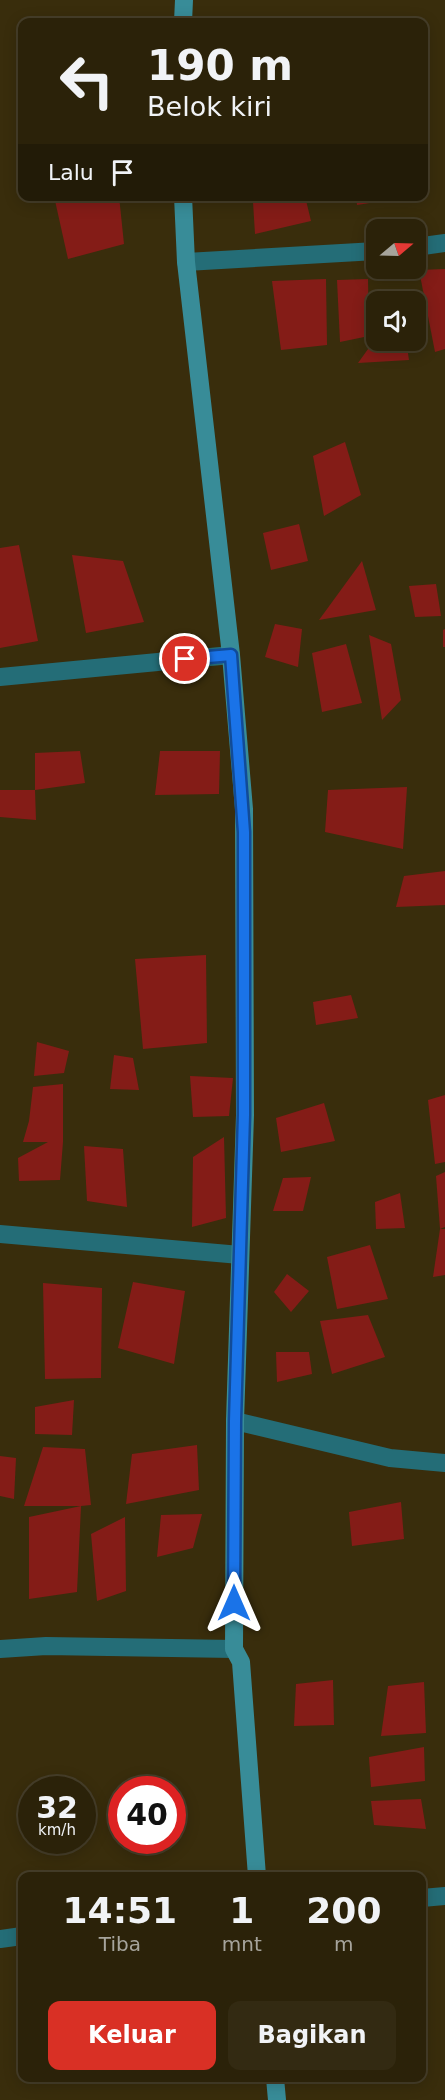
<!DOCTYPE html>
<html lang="id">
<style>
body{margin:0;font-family:"DejaVu Sans",sans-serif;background:#332a12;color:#f1f3f6;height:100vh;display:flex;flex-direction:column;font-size:22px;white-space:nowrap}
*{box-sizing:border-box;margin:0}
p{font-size:20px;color:#a6a49c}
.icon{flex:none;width:33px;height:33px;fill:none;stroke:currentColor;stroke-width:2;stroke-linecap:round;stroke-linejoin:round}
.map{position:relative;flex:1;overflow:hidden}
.sheet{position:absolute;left:18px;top:1872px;width:408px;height:210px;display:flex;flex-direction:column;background:#2b2209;border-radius:12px;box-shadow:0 3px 15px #0003,0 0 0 2px #473f2a}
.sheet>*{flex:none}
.banner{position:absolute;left:18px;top:18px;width:410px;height:183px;border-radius:12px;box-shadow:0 3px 15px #0003,0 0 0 2px #473f2a;background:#2b2209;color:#f1f3f6;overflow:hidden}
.needle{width:39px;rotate:71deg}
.controls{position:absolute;left:366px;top:219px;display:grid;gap:12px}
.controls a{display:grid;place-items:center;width:60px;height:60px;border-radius:12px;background:#2b2209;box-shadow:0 3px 15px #0003,0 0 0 2px #473f2a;font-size:30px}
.speed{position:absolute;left:18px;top:1776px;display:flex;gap:12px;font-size:30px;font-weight:700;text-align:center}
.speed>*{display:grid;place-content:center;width:78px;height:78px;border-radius:50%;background:#2b2209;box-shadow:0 3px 15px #0003,0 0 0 2px #473f2a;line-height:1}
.speed small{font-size:15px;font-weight:400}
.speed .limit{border:9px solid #d22;background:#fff;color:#111}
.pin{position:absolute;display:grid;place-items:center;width:51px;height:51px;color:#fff;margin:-26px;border:3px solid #fff;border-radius:50%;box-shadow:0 2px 6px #0007}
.me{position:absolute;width:66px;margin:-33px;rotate:0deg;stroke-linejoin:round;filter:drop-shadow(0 0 4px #0008)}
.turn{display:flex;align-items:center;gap:21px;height:126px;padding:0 30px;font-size:27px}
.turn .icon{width:78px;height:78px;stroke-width:2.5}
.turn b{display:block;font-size:42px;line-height:51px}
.then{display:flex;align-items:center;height:57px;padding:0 30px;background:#0003;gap:12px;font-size:22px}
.eta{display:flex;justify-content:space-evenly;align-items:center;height:102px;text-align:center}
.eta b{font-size:36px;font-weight:700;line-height:42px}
.button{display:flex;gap:12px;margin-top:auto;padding:12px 30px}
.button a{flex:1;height:69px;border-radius:12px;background:#d93025;color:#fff;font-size:24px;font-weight:700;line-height:69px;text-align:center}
.button a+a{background:#332a12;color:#f1f3f6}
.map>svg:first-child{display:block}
</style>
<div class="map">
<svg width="445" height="2100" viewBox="0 0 445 2100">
<rect width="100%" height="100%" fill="#392d0c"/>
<g fill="#841c17">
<path d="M227,17l17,5h-18z"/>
<path d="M54,196h65l5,48 -56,15z"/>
<path d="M267,196h38l6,25 -56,13 -2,-32z"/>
<path d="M356,196h32l1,4 -32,5z"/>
<path d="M445,269v80l-10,3 -16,-82z"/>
<path d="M326,279l1,66 -46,5 -9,-69z"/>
<path d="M368,279l1,57 -29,6 -3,-62z"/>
<path d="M376,338v2h30l3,20 -51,3z"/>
<path d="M345,442l16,53 -37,21 -11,-60z"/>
<path d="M299,524l9,37 -37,9 -8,-37z"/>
<path d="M19,545l19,96 -38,7v-100z"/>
<path d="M72,555l51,6 21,61 -58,11z"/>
<path d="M362,561l14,49 -57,10z"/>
<path d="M436,584l5,32 -26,1 -6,-31z"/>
<path d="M275,624l27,5 -4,38 -33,-10z"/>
<path d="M445,629v18h-2v-17z"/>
<path d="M369,635l22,9 10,56 -19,20z"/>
<path d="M346,644l16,59 -40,9 -10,-59z"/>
<path d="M80,751l5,32 -50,7 1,30 -36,-3v-27h35v-37z"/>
<path d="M160,751h60l-1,43 -64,1z"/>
<path d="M407,787l-4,62 -78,-17 3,-42z"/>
<path d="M445,871v34l-49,2 8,-31z"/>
<path d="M206,955l1,88 -64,6 -8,-90z"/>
<path d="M351,995l7,23 -42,7 -3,-23z"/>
<path d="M37,1042l32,9 -5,22 -30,3z"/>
<path d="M114,1055l19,3 6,32 -29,-1z"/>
<path d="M190,1076l43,2 -4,38 -36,1z"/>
<path d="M63,1084v58l-3,38 -41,1 -1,-23 30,-16h-25l6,-21 4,-34z"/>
<path d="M445,1095v67l-10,2 -7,-64z"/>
<path d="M324,1103l11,38 -54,11 -5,-34z"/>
<path d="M224,1137l2,81 -34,9 1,-70z"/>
<path d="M84,1146l39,3 4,58 -40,-6z"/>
<path d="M445,1172v55l-5,2 -4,-53z"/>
<path d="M311,1177l-8,34h-30l10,-33z"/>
<path d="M400,1193l5,35 -29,1 -1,-27z"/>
<path d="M440,1229h5v46l-12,2z"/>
<path d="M370,1245l18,54 -51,10 -10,-52z"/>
<path d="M287,1274l22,17 -18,21 -17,-20z"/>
<path d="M133,1282l52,9 -11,73 -56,-16z"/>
<path d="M43,1283l59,5 -1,90 -56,1z"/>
<path d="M368,1315l17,42 -53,17 -12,-53z"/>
<path d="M276,1352h33l3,22 -35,8z"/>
<path d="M74,1400l-2,35 -37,-1v-27z"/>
<path d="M197,1445l2,45 -73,14 6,-50z"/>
<path d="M43,1447l42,2 6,56 -10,1 -4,86 -48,7v-82l52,-11h-57z"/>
<path d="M0,1456l16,2 -2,41 -14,-3z"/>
<path d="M401,1502l3,37 -52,7 -3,-34z"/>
<path d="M202,1514l-9,34 -36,9 4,-42z"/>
<path d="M125,1517l1,74 -29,10 -6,-67z"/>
<path d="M333,1680l1,45 -40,1 2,-42z"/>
<path d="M424,1682l2,51 -45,3 7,-50z"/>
<path d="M424,1747l1,34 -54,6 -2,-30z"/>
<path d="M421,1799l5,30 -52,-4 -3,-24z"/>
</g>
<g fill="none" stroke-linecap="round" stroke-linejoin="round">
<g stroke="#246d77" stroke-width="18">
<path d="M416,247l29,-4"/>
<path d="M186,262l190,-11"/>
<path d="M0,677l231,-22"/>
<path d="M0,1234l240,21"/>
<path d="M235,1421l155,37 55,5"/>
<path d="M0,1649l46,-3 188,3"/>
<path d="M422,1898l23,-2"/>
<path d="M0,1939l22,-3"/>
</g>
<g stroke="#388c98" stroke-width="18">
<path d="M183,22l1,-22"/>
<path d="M183,196l3,66 45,393 13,154 1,306 -10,306 -1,228 7,13 16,214"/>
<path d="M275,2078l2,22"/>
</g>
</g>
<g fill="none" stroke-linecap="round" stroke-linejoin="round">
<g stroke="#114b97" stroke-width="15">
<path id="route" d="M185,659l46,-4 13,177v283l-9,306 -1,182"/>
</g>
<use href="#route" stroke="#1a73e8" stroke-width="10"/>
</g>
</svg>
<div class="controls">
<a><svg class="needle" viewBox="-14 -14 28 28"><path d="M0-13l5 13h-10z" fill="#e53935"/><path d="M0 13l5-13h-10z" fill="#a6a49c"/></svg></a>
<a><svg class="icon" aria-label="sound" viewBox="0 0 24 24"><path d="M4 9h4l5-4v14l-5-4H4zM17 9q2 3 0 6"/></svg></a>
</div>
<div class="speed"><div>32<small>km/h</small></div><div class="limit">40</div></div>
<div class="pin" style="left:185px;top:659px;background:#d93025"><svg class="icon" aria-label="arrive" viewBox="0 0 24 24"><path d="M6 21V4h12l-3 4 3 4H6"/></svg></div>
<svg class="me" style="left:234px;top:1603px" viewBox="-20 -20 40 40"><path d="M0-17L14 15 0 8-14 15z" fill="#1a73e8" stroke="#fff" stroke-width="4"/></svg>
<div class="banner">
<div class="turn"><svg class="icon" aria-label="left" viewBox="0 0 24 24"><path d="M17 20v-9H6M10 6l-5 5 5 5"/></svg><div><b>190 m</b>Belok kiri</div></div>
<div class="then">Lalu<svg class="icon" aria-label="arrive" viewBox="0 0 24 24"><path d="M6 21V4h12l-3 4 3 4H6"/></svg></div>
</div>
<section class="sheet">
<div class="eta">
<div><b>14:51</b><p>Tiba</p></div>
<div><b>1</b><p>mnt</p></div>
<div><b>200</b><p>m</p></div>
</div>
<div class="button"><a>Keluar</a><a>Bagikan</a></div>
</section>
</div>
